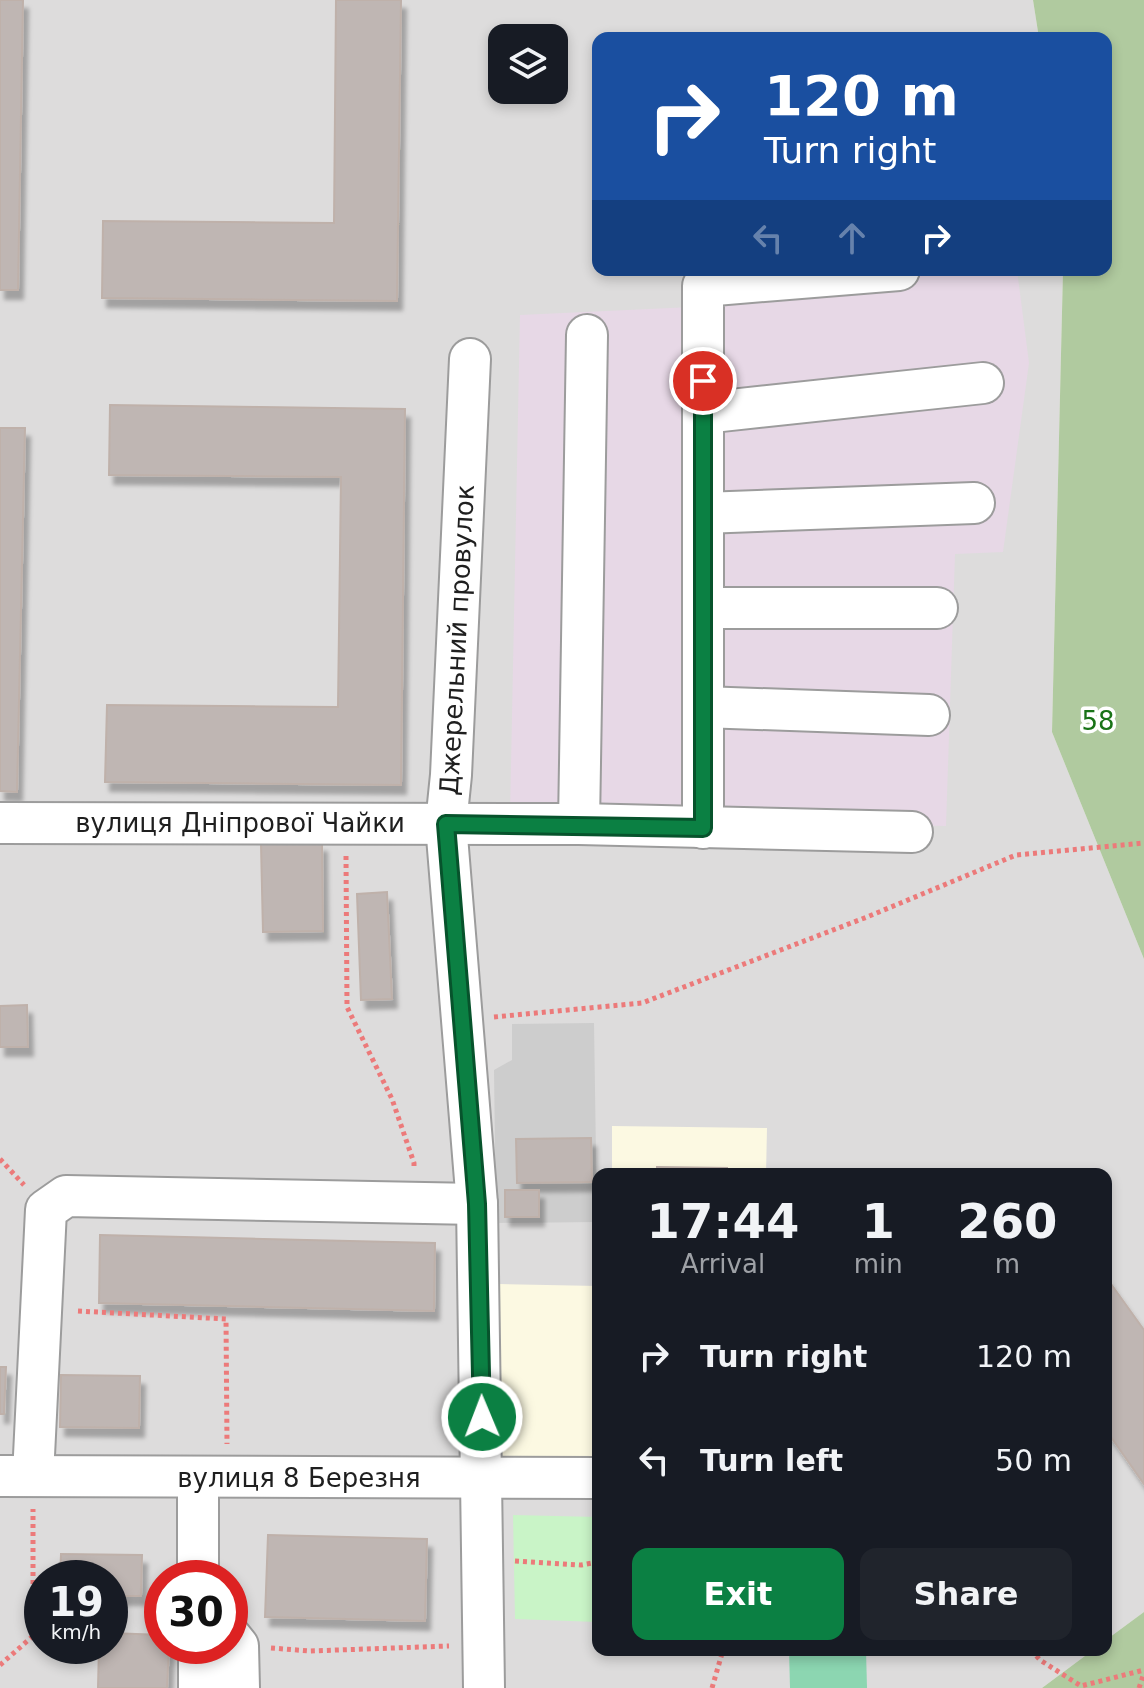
<!DOCTYPE html>
<meta charset="utf-8">
<style>
body{margin:0;font-family:"DejaVu Sans",sans-serif;background:#20242c;color:#f1f3f6;height:100vh;display:flex;flex-direction:column;font-size:30px;white-space:nowrap}
*{box-sizing:border-box;margin:0}
p{font-size:26px;color:#9ea1a6}
.icon{flex:none;width:44px;height:44px;fill:none;stroke:currentColor;stroke-width:2;stroke-linecap:round;stroke-linejoin:round}
.map{position:relative;flex:1;overflow:hidden}
.side{position:absolute;left:592px;top:1168px;width:520px;height:488px;display:flex;flex-direction:column;background:#171b24;border-radius:16px;box-shadow:0 4px 12px #0003}
.side>*{flex:none}
.top-card{position:absolute;left:592px;top:32px;width:520px;height:244px;border-radius:16px;box-shadow:0 4px 12px #0003;background:#1a4fa0;color:#fff;overflow:hidden}
.tools{position:absolute;left:488px;top:24px;display:grid;gap:16px}
.tools a{display:grid;place-items:center;width:80px;height:80px;border-radius:16px;background:#171b24;box-shadow:0 4px 12px #0003;font-size:40px}
.speed{position:absolute;left:24px;top:1560px;display:flex;gap:16px;font-size:40px;font-weight:700;text-align:center}
.speed>*{display:grid;place-content:center;width:104px;height:104px;border-radius:50%;background:#171b24;box-shadow:0 4px 12px #0003;line-height:1}
.speed small{font-size:20px;font-weight:400}
.speed .limit{border:12px solid #d22;background:#fff;color:#111}
.pin{position:absolute;display:grid;place-items:center;width:68px;height:68px;color:#fff;margin:-34px;border:4px solid #fff;border-radius:50%;box-shadow:0 2px 8px #0007}
.me{position:absolute;width:88px;margin:-44px;rotate:359deg;stroke-linejoin:round;filter:drop-shadow(0 0 6px #0008)}
.turn{display:flex;align-items:center;gap:28px;height:168px;padding:0 40px;font-size:36px}
.turn .icon{width:104px;height:104px;stroke-width:2.5}
.turn b{display:block;font-size:56px;line-height:68px}
.lanes{display:flex;align-items:center;height:76px;padding:0 40px;background:#0003;justify-content:center;gap:40px;direction:ltr}
.lanes .off{opacity:.35}
.eta{display:flex;justify-content:space-evenly;align-items:center;height:136px;text-align:center}
.eta b{font-size:48px;font-weight:700;line-height:56px}
.cta{display:flex;gap:16px;margin-top:auto;padding:16px 40px}
.cta a{flex:1;height:92px;border-radius:16px;background:#0b8043;color:#fff;font-size:32px;font-weight:700;line-height:92px;text-align:center}
.cta a+a{background:#20242c;color:#f1f3f6}
ul{padding:0;list-style:none}
li{display:flex;align-items:center;gap:24px;height:104px;padding:0 40px}
li div{flex:1}
li b{display:block;font-size:30px}
li em{font-style:normal}
.map>svg:first-child{display:block}
</style>
<div class="map">
<svg width="1144" height="1688" viewBox="0 0 1144 1688">
<defs>
<filter id="shadow"><feDropShadow dx="5" dy="9" stdDeviation="2" flood-color="#0004"/></filter>
</defs>
<rect width="100%" height="100%" fill="#eeebe6"/>
<path fill="#dddcdc" fill-rule="evenodd" d="M0,0h1033l6,38h-441v232h465l-11,462 92,227v653l-38,28v-466h-508v476h495l-51,38h-1042zM502,38h52v52h-52zM42,1578h68v68h-68zM162,1578h68v68h-68z"/>
<path fill="#e7d8e6" d="M693,270h324l12,93 -26,189 -48,2 -9,272 -436,-10 10,-501 172,-8z"/>
<g fill="#fcf9e2">
<path d="M612,1126l155,2 -1,46h-154z"/>
<path d="M499,1284l99,2v182l-101,-1z"/>
</g>
<path fill="#cdcdcd" d="M594,1023l3,199 -101,1 -2,-153 18,-10v-36z"/>
<g fill="#b0ca9f">
<path d="M1033,0h111v959l-92,-227 11,-462h43v-232h-67z"/>
<path d="M1144,1612v76h-102l51,-38h13v-10z"/>
</g>
<path fill="#c9f4c7" d="M513,1515l85,2v105l-83,-3z"/>
<path fill="#8cd6b1" d="M789,1650h77l1,38h-77z"/>
<g fill="#bfb6b3" stroke="#bfb1aa" stroke-width="2" filter="url(#shadow)">
<path d="M0,0h23l-5,290h-18z"/>
<path d="M336,0h65l-4,301 -295,-3 1,-77 231,2z"/>
<path d="M110,405l295,4 -4,376 -296,-3 2,-77 231,2 3,-230 -232,-2z"/>
<path d="M0,428h25l-8,364 -17,-1z"/>
<path d="M322,843l1,88 -60,1 -2,-88z"/>
<path d="M387,892l5,107 -31,1 -4,-106z"/>
<path d="M27,1005l1,42h-28v-41z"/>
<path d="M591,1138l1,44 -75,1 -1,-44z"/>
<path d="M657,1167l70,1v6h-70z"/>
<rect x="505" y="1190" width="34" height="27"/>
<path d="M100,1235l335,8 -1,68 -335,-8z"/>
<path d="M1106,1277l38,53v154l-38,-54z"/>
<path d="M0,1367h6l-2,47h-4z"/>
<path d="M61,1375l79,1 -1,52 -79,-1z"/>
<path d="M268,1535l159,4 -2,82 -160,-4z"/>
<path d="M61,1554l81,1 -1,41h-31v-18h-50z"/>
<path d="M110,1633l52,2v11h7l-2,42h-69l1,-42h11z"/>
</g>
<g fill="none" stroke-linecap="round" stroke-linejoin="round">
<g stroke="#9c9c9c" stroke-width="44">
<g id="minor">
<path d="M470,359l-19,416 -5,49 31,380 7,484"/>
<path d="M703,413l280,-30"/>
<path d="M703,513l271,-10"/>
<path d="M703,608h234"/>
<path d="M703,707l226,8"/>
<path d="M0,823l579,1 333,8"/>
<path d="M579,824l8,-489"/>
<path d="M703,828v-542l196,-16"/>
<path d="M0,1476l598,2"/>
<path d="M33,1476l13,-266 20,-14 411,8"/>
<path d="M198,1478v100"/>
<path d="M230,1636l8,10 1,42"/>
<path d="M199,1646v42"/>
</g>
</g>
<g stroke="#ec7a7a" stroke-width="5" stroke-dasharray="4 4" stroke-linecap="butt">
<path d="M346,856l1,151 45,92 22,64v5"/>
<path d="M494,1017l148,-14 225,-86 149,-62 128,-12"/>
<path d="M0,1159l24,26"/>
<path d="M78,1311l148,8 1,125"/>
<path d="M515,1561l66,4 17,-3"/>
<path d="M271,1648l39,3 139,-5"/>
<path d="M1031,1650l9,10 41,26 63,-16"/>
<path d="M0,1665l33,-29v-127"/>
<path d="M712,1688l11,-38"/>
<path d="M1139,1688l5,-15"/>
</g>
<use href="#minor" stroke="#fff" stroke-width="40"/>
</g>
<g fill="none" stroke-linecap="round" stroke-linejoin="round">
<g stroke="#07532c" stroke-width="20">
<path id="route" d="M482,1417l-5,-213 -31,-380 257,4v-447"/>
</g>
<use href="#route" stroke="#0b8043" stroke-width="14"/>
</g>
<g text-anchor="middle" stroke-width="7" stroke-linejoin="round" paint-order="stroke">
<g font-size="26" fill="#1f1f1f" stroke="#fff">
<text transform="translate(457 640) rotate(-87)" y="9">Джерельний провулок</text>
<text x="240" y="832">вулиця Дніпрової Чайки</text>
<text x="299" y="1487">вулиця 8 Березня</text>
</g>
<g font-size="26" fill="#197317" stroke="#fff">
<text x="1098" y="730">58</text>
</g>
</g>
</svg>
<div class="tools">
<a><svg class="icon" aria-label="layers" viewBox="0 0 24 24"><path d="M12 4l9 5-9 5-9-5zM3 14l9 5 9-5"/></svg></a>
</div>
<div class="speed"><div>19<small>km/h</small></div><div class="limit">30</div></div>
<div class="pin" style="left:703px;top:381px;background:#d93025"><svg class="icon" aria-label="arrive" viewBox="0 0 24 24"><path d="M6 21V4h12l-3 4 3 4H6"/></svg></div>
<svg class="me" style="left:482px;top:1417px" viewBox="-20 -20 40 40"><circle r="17" fill="#0b8043" stroke="#fff" stroke-width="3"/><path d="M0-11L8 9 0 5-8 9z" fill="#fff"/></svg>
<div class="top-card">
<div class="turn"><svg class="icon" aria-label="right" viewBox="0 0 24 24"><path d="M7 20v-9h11M14 6l5 5-5 5"/></svg><div><b>120 m</b>Turn right</div></div>
<div class="lanes"><svg class="icon off" aria-label="left" viewBox="0 0 24 24"><path d="M17 20v-9H6M10 6l-5 5 5 5"/></svg><svg class="icon off" aria-label="ahead" viewBox="0 0 24 24"><path d="M12 20V5M6 11l6-6 6 6"/></svg><svg class="icon" aria-label="right" viewBox="0 0 24 24"><path d="M7 20v-9h11M14 6l5 5-5 5"/></svg></div>
</div>
<section class="side">
<div class="eta">
<div><b>17:44</b><p>Arrival</p></div>
<div><b>1</b><p>min</p></div>
<div><b>260</b><p>m</p></div>
</div>
<ul>
<li><svg class="icon" aria-label="right" viewBox="0 0 24 24"><path d="M7 20v-9h11M14 6l5 5-5 5"/></svg><div><b>Turn right</b></div><em>120 m</em></li>
<li><svg class="icon" aria-label="left" viewBox="0 0 24 24"><path d="M17 20v-9H6M10 6l-5 5 5 5"/></svg><div><b>Turn left</b></div><em>50 m</em></li>
</ul>
<div class="cta"><a>Exit</a><a>Share</a></div>
</section>
</div>
